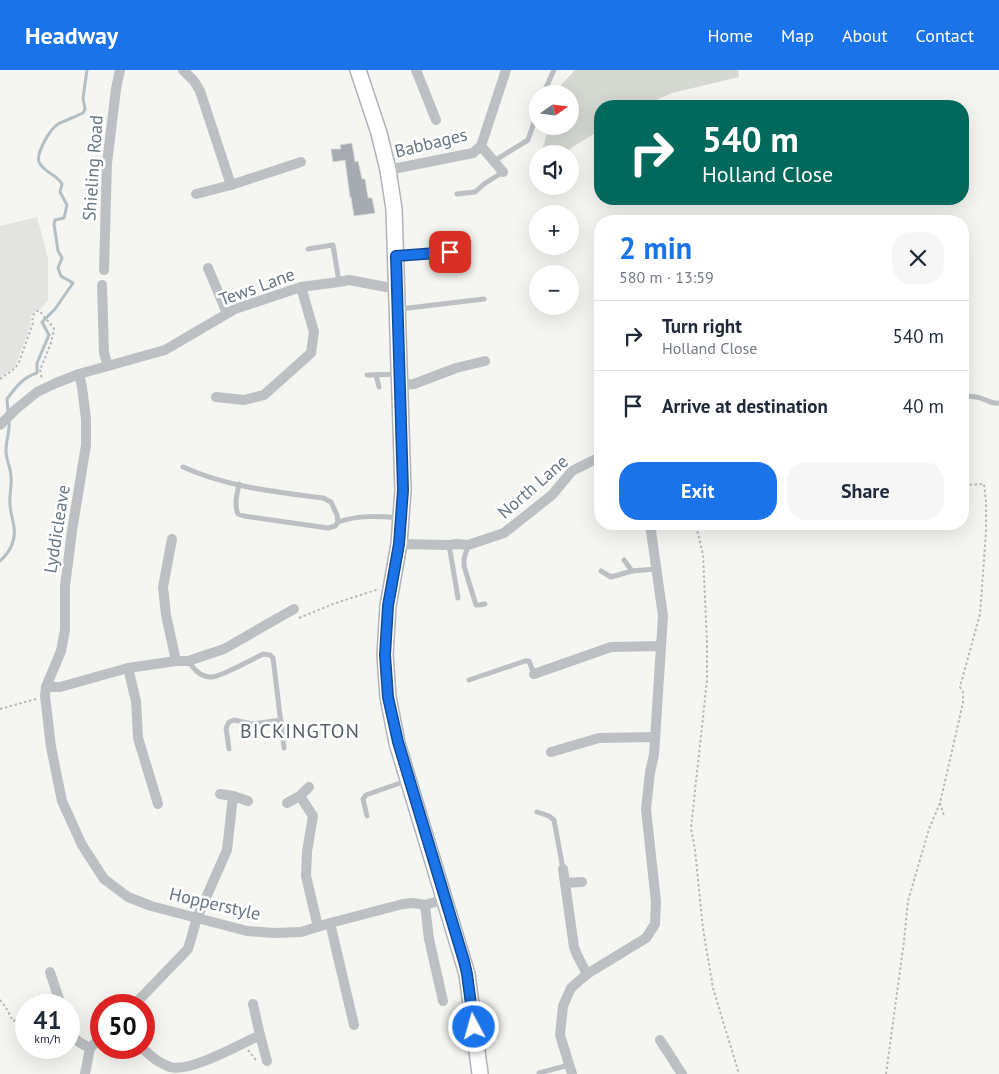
<!DOCTYPE html>
<meta charset="utf-8">
<style>
body{margin:0;font-family:"PT Sans",sans-serif;background:#f6f6f7;color:#1f2937;height:100vh;display:flex;flex-direction:column;font-size:19px;white-space:nowrap}
*{box-sizing:border-box;margin:0}
p{font-size:16px;color:#747a83}
.icon{flex:none;width:28px;height:28px;fill:none;stroke:currentColor;stroke-width:2;stroke-linecap:round;stroke-linejoin:round}
.map{position:relative;flex:1;overflow:hidden}
.panel{position:absolute;left:594px;top:145px;width:375px;height:315px;display:flex;flex-direction:column;background:#fff;border-radius:20px;box-shadow:0 5px 20px #0002}
.panel>*{flex:none}
.guide{position:absolute;left:594px;top:30px;width:375px;height:105px;border-radius:20px;box-shadow:0 5px 20px #0002;background:#00695c;color:#fff;overflow:hidden}
.needle{width:32px;rotate:76deg}
.tools{position:absolute;left:529px;top:15px;display:grid;gap:10px}
.tools a{display:grid;place-items:center;width:50px;height:50px;border-radius:50%;background:#fff;box-shadow:0 5px 20px #0002;font-size:25px}
.speed{position:absolute;left:15px;top:924px;display:flex;gap:10px;font-size:25px;font-weight:700;text-align:center}
.speed>*{display:grid;place-content:center;width:65px;height:65px;border-radius:50%;background:#fff;box-shadow:0 5px 20px #0002;line-height:1}
.speed small{font-size:12px;font-weight:400}
.speed .limit{border:8px solid #d22;background:#fff;color:#111}
.pin{position:absolute;display:grid;place-items:center;width:42px;height:42px;color:#fff;margin:-21px;border-radius:10px;box-shadow:0 2px 8px #0006}
.me{position:absolute;width:55px;margin:-28px;rotate:354deg;stroke-linejoin:round;filter:drop-shadow(0 0 4px #0008)}
.turn{display:flex;align-items:center;gap:18px;height:105px;padding:0 25px;font-size:22px}
.turn .icon{width:65px;height:65px;stroke-width:2.5}
.turn b{display:block;font-size:35px;line-height:42px}
.round{display:grid;place-items:center;flex:none;width:52px;height:52px;border-radius:20px;background:#f6f6f7}
.summary{display:flex;align-items:center;justify-content:space-between;height:85px;padding:0 25px}
h1{font-size:30px;font-weight:700;line-height:38px;color:#1a73e8}
.primary-button{display:flex;gap:10px;margin-top:auto;padding:10px 25px}
.primary-button a{flex:1;height:58px;border-radius:20px;background:#1a73e8;color:#fff;font-size:20px;font-weight:700;line-height:58px;text-align:center}
.primary-button a+a{background:#f6f6f7;color:#1f2937}
ul{padding:0;list-style:none}
li{display:flex;align-items:center;gap:15px;height:70px;padding:0 25px;border-top:1px solid #e0e1e3}
li div{flex:1}
li b{display:block;font-size:19px}
li em{font-style:normal}
header{display:flex;align-items:center;gap:30px;box-sizing:border-box;height:70px;padding:0 25px;background:#1a73e8;color:#fff}
header strong{font-size:24px}
nav{display:flex;gap:28px;margin-inline-start:auto;font-size:18px}
.map>svg:first-child{display:block}
</style>
<header>
<strong>Headway</strong>
<nav><a>Home</a><a>Map</a><a>About</a><a>Contact</a></nav>
</header>
<div class="map">
<svg width="999" height="1004" viewBox="0 0 999 1004">
<rect width="100%" height="100%" fill="#f5f5f2"/>
<path fill="#e3e4e2" d="M37,147l11,41v42l-7,9 -6,2 -5,6 1,7 -16,43 -15,10v-151z"/>
<path fill="#d5d9d2" d="M575,0h163l1,7 -67,16 -29,13h-43v24l-29,18 -7,6h-23l8,-28h21v-32h-11l3,-10z"/>
<g fill="none" stroke-linecap="round" stroke-linejoin="round">
<g stroke="#b3bfc2" stroke-width="3">
<path d="M8,342l-1,-13c8,-11 16,-22 30,-26v-10l12,-28 -7,-13 13,-13 18,-26 -12,-7 -3,-8 4,-10 -4,-7 -4,-27 1,-4 9,-2 3,-13 -7,-13 2,-8c-5,-10 -18,-11 -23,-22 -3,-9 11,-33 19,-38 8,-4 17,-7 25,-11l2,-4 -2,-11 4,-28"/>
<path d="M0,491c10,-9 16,-20 14,-34 -1,-8 -4,-15 -4,-23 -1,-9 2,-18 1,-27 0,-9 -5,-17 -5,-26 0,-11 4,-20 3,-30"/>
</g>
</g>
<path fill="#a5abb0" stroke="#d6d6d5" d="M352,73l3,19 3,-1 4,18h3l3,19h4l3,15 -21,3 -3,-19h-1l-5,-37 -12,2 -2,-13h10l-1,-4z"/>
<g fill="none" stroke-linecap="round" stroke-linejoin="round">
<g stroke="#afb4b8" stroke-width="18">
<path id="secondary" d="M358,0l21,63 9,37 6,39 9,281 -4,54 -11,62 -3,49 3,42 9,46 70,231 13,100"/>
</g>
<g stroke="#b6b9bb" stroke-width="2" stroke-dasharray="2.5 2.5" stroke-linecap="butt">
<path d="M0,309c7,-6 15,-8 19,-17l14,-39c-1,-5 -1,-8 4,-12h3c4,7 10,11 14,18l-3,14 -11,27 2,9"/>
<path d="M690,454l8,9 5,22 4,86v39l-16,148 4,22 8,79 10,59 26,86"/>
<path d="M299,548l34,-14 46,-15"/>
<path d="M0,639l36,-10"/>
<path d="M940,733l4,13"/>
<path d="M0,930l5,6 8,15 7,-2"/>
<path d="M248,980l8,10"/>
<path d="M886,1004l18,-133 4,-40 21,-72 11,-26 23,-100v-11l-3,-5 20,-73 6,-82v-30l-2,-18 -22,1"/>
</g>
<g stroke="#bcc0c3" stroke-width="5">
<path d="M543,24l11,-24"/>
<path d="M494,91l34,-21 10,-29"/>
<path d="M457,124l18,-2 9,-8 19,-12"/>
<path d="M308,179l25,-4 6,37"/>
<path d="M400,239l84,-10"/>
<path d="M367,305l32,-1"/>
<path d="M376,305l3,12"/>
<path d="M962,326c8,0 14,0 21,3 6,2 9,5 16,4"/>
<path d="M183,397c44,20 93,25 140,31l8,4 6,13 1,7 -3,4 -7,2 -84,-12 -6,-2c-4,-9 -1,-20 1,-30"/>
<path d="M338,452c21,-7 40,-6 61,-4"/>
<path d="M449,475l9,53"/>
<path d="M468,475l-4,14v7l12,39h3l6,-1"/>
<path d="M624,490l8,11"/>
<path d="M601,501l10,6 21,-6 24,-2"/>
<path d="M188,591c6,8 12,16 23,16 7,1 42,-18 52,-23l7,1 3,3 11,90"/>
<path d="M469,610l56,-19h4l5,13"/>
<path d="M229,679l-3,-21 3,-6 5,-2 18,4 29,-4"/>
<path d="M537,742l12,4 5,4 9,49"/>
<path d="M367,746l-4,-17 3,-4 40,-14"/>
<path d="M539,1003l30,-8"/>
</g>
<g stroke="#bcc0c3" stroke-width="10">
<path d="M183,0l11,11 6,10 31,94 70,-23"/>
<path d="M416,0l20,50"/>
<path d="M481,76l22,26"/>
<path d="M388,100l85,-17 8,-7 25,-76"/>
<path d="M196,124l35,-9"/>
<path d="M396,186l54,-4"/>
<path d="M208,198l19,45"/>
<path d="M104,200l3,-107 9,-74 4,-19"/>
<path d="M102,215l2,68 4,13"/>
<path d="M79,304l3,13 4,32v26l-14,86 -7,55v44l-4,21 -15,36 -1,9 6,51 11,54 20,44 22,34 24,18 23,9 96,25 27,2 27,-1 29,-9 73,-19 10,-1 12,2 20,-6"/>
<path d="M400,315l14,-1 42,-16 29,-7"/>
<path d="M216,327l28,3 20,-5 47,-42 3,-21 -13,-45"/>
<path d="M0,355l15,-15 22,-18 19,-9 23,-9 86,-24 70,-41 66,-22 38,-5 10,-2 48,9"/>
<path d="M172,469l-9,48 3,28 10,46"/>
<path d="M399,474l50,1 8,-1 11,1 36,-12 48,-38 20,-24 22,-11 6,-1"/>
<path d="M128,598l8,33 2,37 20,66"/>
<path d="M534,604l77,-27 50,-1"/>
<path d="M46,617h14l68,-19 48,-7h12l36,-12 70,-40"/>
<path d="M551,682l48,-14 56,-1"/>
<path d="M220,724l13,2"/>
<path d="M300,726l13,20 -6,36 -1,24 12,51"/>
<path d="M287,733l13,-7 9,-9"/>
<path d="M563,799l2,14 17,-1"/>
<path d="M565,813l9,64 3,8 10,19"/>
<path d="M425,835l4,34 14,62"/>
<path d="M330,853l24,102"/>
<path d="M50,902l11,33"/>
<path d="M253,934l7,31"/>
<path d="M134,935l54,-56 9,-31 30,-68 6,-54 15,5"/>
<path d="M69,960c3,9 13,14 21,18"/>
<path d="M660,970l22,34"/>
<path d="M90,978l11,-11"/>
<path d="M142,978c9,8 16,15 28,19 19,6 71,-23 90,-32l7,26"/>
<path d="M85,1004l5,-26"/>
<path d="M572,1004l-12,-39 3,-29 8,-18 16,-14 59,-36 9,-14 1,-22 -10,-93 4,-37 4,-17 9,-139 -12,-85 1,-7"/>
</g>
<use href="#secondary" stroke="#fff" stroke-width="15"/>
</g>
<g fill="none" stroke-linecap="round" stroke-linejoin="round">
<g stroke="#114b97" stroke-width="12">
<path id="route" d="M450,182l-54,4 7,234 -4,54 -11,62 -3,49 3,42 10,45 66,219 3,13 7,53"/>
</g>
<use href="#route" stroke="#1a73e8" stroke-width="9"/>
</g>
<g text-anchor="middle" stroke-width="5" stroke-linejoin="round" paint-order="stroke">
<g font-size="18" fill="#677680" stroke="#fff">
<text transform="translate(431 73) rotate(-14)" y="6">Babbages</text>
<text transform="translate(93 98) rotate(-86)" y="6">Shieling Road</text>
<text transform="translate(257 217) rotate(-20)" y="6">Tews Lane</text>
<text transform="translate(533 417) rotate(-41)" y="6">North Lane</text>
<text transform="translate(57 459) rotate(-81)" y="6">Lyddicleave</text>
<text transform="translate(215 834) rotate(13)" y="6">Hopperstyle</text>
</g>
<g font-size="20" letter-spacing="1" fill="#545f66" stroke="#fff">
<text x="300" y="668">BICKINGTON</text>
</g>
</g>
</svg>
<div class="tools">
<a><svg class="needle" viewBox="-14 -14 28 28"><path d="M0-13l5 13h-10z" fill="#e53935"/><path d="M0 13l5-13h-10z" fill="#747a83"/></svg></a>
<a><svg class="icon" aria-label="sound" viewBox="0 0 24 24"><path d="M4 9h4l5-4v14l-5-4H4zM17 9q2 3 0 6"/></svg></a>
<a>+</a>
<a>−</a>
</div>
<div class="speed"><div>41<small>km/h</small></div><div class="limit">50</div></div>
<div class="pin" style="left:450px;top:182px;background:#d93025"><svg class="icon" aria-label="arrive" viewBox="0 0 24 24"><path d="M6 21V4h12l-3 4 3 4H6"/></svg></div>
<svg class="me" style="left:474px;top:957px" viewBox="-20 -20 40 40"><circle r="17" fill="#1a73e8" stroke="#fff" stroke-width="3"/><path d="M0-11L8 9 0 5-8 9z" fill="#fff"/></svg>
<div class="guide">
<div class="turn"><svg class="icon" aria-label="right" viewBox="0 0 24 24"><path d="M7 20v-9h11M14 6l5 5-5 5"/></svg><div><b>540 m</b>Holland Close</div></div>
</div>
<section class="panel">
<div class="summary"><div><h1>2 min</h1><p>580 m · 13:59</p></div><a class="round"><svg class="icon" aria-label="close" viewBox="0 0 24 24"><path d="M6 6l12 12M18 6L6 18"/></svg></a></div>
<ul>
<li><svg class="icon" aria-label="right" viewBox="0 0 24 24"><path d="M7 20v-9h11M14 6l5 5-5 5"/></svg><div><b>Turn right</b><p>Holland Close</p></div><em>540 m</em></li>
<li><svg class="icon" aria-label="arrive" viewBox="0 0 24 24"><path d="M6 21V4h12l-3 4 3 4H6"/></svg><div><b>Arrive at destination</b></div><em>40 m</em></li>
</ul>
<div class="primary-button"><a>Exit</a><a>Share</a></div>
</section>
</div>
